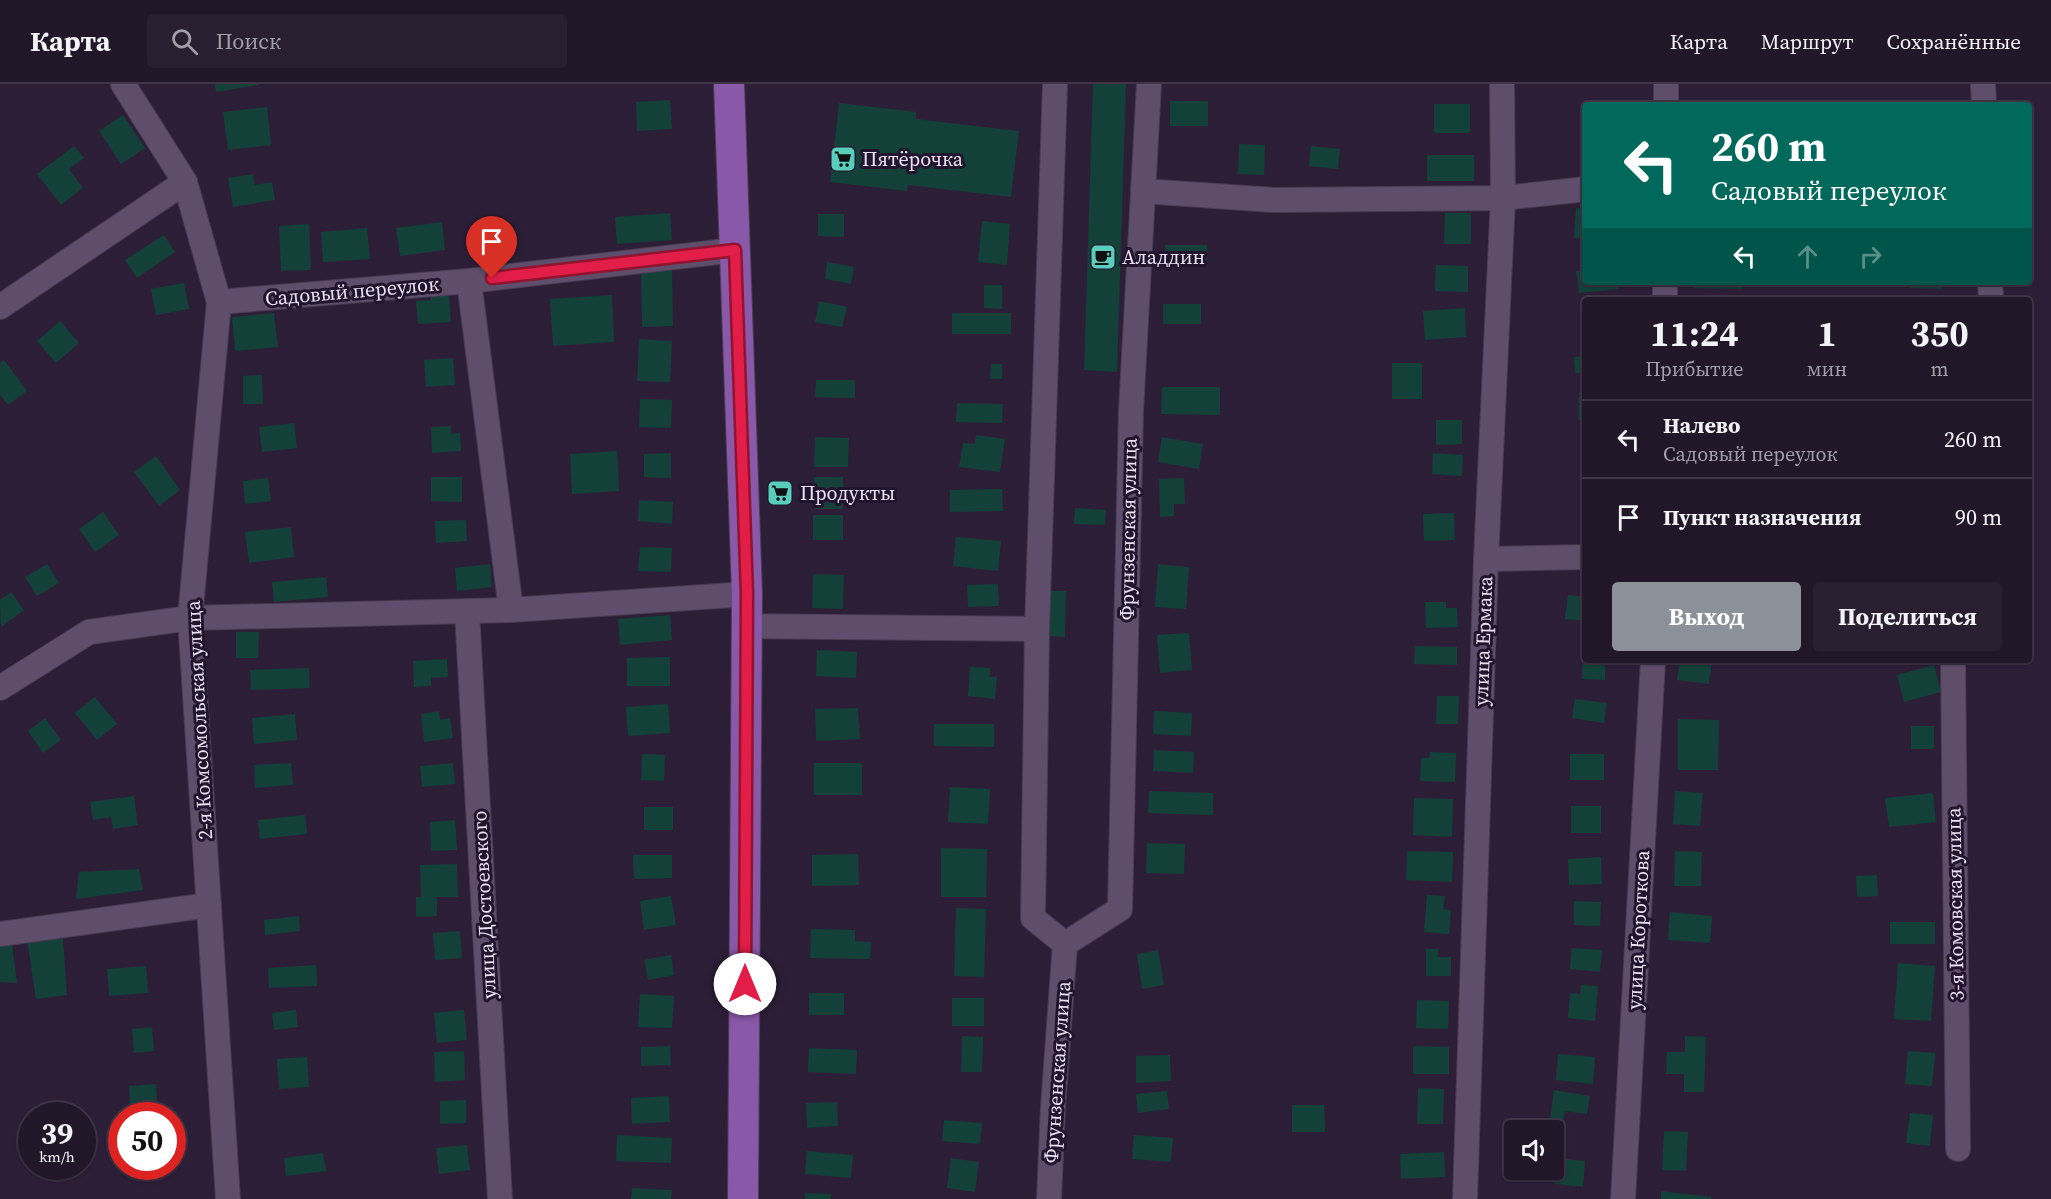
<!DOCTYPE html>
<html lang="ru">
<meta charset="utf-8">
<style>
body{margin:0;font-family:"Source Serif 4",serif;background:#2a1f31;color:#f1f3f6;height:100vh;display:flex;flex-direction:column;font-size:22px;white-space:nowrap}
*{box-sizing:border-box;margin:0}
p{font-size:20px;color:#a29fa8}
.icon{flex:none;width:33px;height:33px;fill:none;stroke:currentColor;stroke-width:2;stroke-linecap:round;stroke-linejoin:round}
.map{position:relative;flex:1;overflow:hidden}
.side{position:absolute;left:1582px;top:213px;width:450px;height:366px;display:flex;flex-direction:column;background:#221629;border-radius:6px;box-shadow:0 2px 4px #0004,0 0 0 2px #3f3546}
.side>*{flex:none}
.banner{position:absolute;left:1582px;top:18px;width:450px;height:183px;border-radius:6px;box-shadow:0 2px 4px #0004,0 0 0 2px #3f3546;background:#00695c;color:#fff;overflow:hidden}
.buttons{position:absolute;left:1504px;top:1036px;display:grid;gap:12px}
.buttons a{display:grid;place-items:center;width:60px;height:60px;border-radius:6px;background:#221629;box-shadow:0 2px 4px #0004,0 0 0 2px #3f3546;font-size:30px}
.speed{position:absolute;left:18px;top:1018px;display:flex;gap:12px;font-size:30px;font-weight:700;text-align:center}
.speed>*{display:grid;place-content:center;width:78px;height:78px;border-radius:50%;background:#221629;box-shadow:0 2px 4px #0004,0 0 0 2px #3f3546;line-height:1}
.speed small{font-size:15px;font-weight:400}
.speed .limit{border:9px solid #d22;background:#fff;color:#111}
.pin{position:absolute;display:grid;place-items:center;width:51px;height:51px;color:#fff;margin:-62px -26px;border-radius:50% 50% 50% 0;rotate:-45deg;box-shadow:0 0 6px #0007}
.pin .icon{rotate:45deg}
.me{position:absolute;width:66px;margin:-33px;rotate:0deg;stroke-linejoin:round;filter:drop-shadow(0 0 4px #0008)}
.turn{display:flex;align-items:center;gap:21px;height:126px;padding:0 30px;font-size:27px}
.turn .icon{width:78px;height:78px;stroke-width:2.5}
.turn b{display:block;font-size:42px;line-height:51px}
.lanes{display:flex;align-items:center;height:57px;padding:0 30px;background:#0003;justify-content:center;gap:30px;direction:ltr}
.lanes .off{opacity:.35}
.eta{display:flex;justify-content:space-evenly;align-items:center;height:102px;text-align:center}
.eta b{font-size:36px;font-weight:700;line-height:42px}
.cta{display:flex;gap:12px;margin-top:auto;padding:12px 30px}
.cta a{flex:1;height:69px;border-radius:6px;background:#8c9099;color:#fff;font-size:24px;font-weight:700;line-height:69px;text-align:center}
.cta a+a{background:#2a1f31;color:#f1f3f6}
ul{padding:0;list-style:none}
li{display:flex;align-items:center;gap:18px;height:78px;padding:0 30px;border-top:2px solid #3f3546}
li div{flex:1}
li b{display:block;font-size:22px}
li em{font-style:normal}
header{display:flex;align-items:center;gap:36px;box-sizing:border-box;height:84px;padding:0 30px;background:#221629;border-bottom:2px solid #3f3546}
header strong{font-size:28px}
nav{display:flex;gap:33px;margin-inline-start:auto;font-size:21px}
.search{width:420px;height:54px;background:#2a1f31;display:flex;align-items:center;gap:15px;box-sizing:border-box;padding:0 21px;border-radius:6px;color:#a29fa8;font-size:22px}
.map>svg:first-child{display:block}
</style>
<header>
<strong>Карта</strong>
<div class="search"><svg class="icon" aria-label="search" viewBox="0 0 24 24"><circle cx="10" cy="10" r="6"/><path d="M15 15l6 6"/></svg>Поиск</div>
<nav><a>Карта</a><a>Маршрут</a><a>Сохранённые</a></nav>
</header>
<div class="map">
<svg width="2051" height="1115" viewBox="0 0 2051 1115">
<rect width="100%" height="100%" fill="#2d1e37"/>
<g fill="#134039">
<path d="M215,0h43v1l-42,7z"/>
<path d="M1093,0h33l-9,288 -33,-2z"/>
<path d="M670,16l2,29 -35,2 -1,-29z"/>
<rect x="1170" y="17" width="38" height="25"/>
<path d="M839,19l77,9v7l103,12 -8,66 -103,-12 -1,6 -77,-9z"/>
<rect x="1434" y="20" width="36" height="29"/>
<path d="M267,23l4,38 -43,5 -5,-38z"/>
<path d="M2030,29h1l3,27h-4z"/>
<path d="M123,31l22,33 -24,16 -22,-33z"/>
<path d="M1239,60l26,1 -1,30 -26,-1z"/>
<path d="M74,62l10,12 -15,11 14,19 -22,17 -24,-31z"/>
<path d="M1311,62l29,3 -2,20 -29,-3z"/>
<rect x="1427" y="71" width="47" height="26"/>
<path d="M253,90l2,11 17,-3 3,18 -42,7 -5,-29z"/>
<path d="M1576,124l10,1v30l-12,-1z"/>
<path d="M670,129l2,27 -55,4 -2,-27z"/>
<path d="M1445,129h26v31h-27z"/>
<path d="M818,130h26v23l-26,-1z"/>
<path d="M982,137l28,3 -3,41 -29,-3z"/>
<path d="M442,138l3,28 -45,6 -4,-28z"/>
<path d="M309,140l2,46 -30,1 -2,-45z"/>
<path d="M367,144l3,31 -47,3 -2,-30z"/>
<path d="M164,151l11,17 -38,26 -12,-18z"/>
<path d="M1165,161h42v19l-41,1z"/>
<path d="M827,178l27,5 -3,17 -26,-5z"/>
<path d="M1436,181l32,1v26l-33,-1z"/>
<path d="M641,186h31l1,56 -31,1z"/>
<path d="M1586,186v12h33v7l-40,4 -3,-22z"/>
<path d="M1693,198h50v7l-50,-1z"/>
<path d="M1909,198h34l-1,7 -33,-1z"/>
<path d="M184,199l5,26 -33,6 -5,-26z"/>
<path d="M448,199l3,39 -33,2 -2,-23 15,-1 -1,-16z"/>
<path d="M984,201h18v24l-18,-1z"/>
<path d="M612,211l2,47 -61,4 -3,-47z"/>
<path d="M819,217l28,6 -5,20 -27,-5z"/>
<rect x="1163" y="220" width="38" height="20"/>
<path d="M1582,223h4v27h-6z"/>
<path d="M1465,224l1,29 -41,3 -2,-29z"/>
<path d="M274,229l4,34 -43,4 -3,-34z"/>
<rect x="952" y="229" width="59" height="21"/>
<path d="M60,237l19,22 -23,20 -19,-22z"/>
<path d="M639,255l33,2 -2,41 -33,-1z"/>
<path d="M1586,272v17h-11l-1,-16z"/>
<path d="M453,274l2,27 -29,2 -2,-27z"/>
<path d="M4,276l23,31 -19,14 -8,-11v-31z"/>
<rect x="1392" y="279" width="30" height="36"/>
<path d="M991,280h11v15h-12z"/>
<path d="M262,291l1,29h-20v-28z"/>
<path d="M816,296h39v18l-40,-1z"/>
<path d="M1162,303h58v28l-59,-1z"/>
<path d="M1579,308h7v29l-8,-1z"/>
<path d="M640,315l32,1 -1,28 -32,-1z"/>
<path d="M957,319l46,1 -1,19 -46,-1z"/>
<path d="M1436,336h26v24l-26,1z"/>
<path d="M294,339l3,25 -35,4 -3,-25z"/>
<path d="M451,342v8l9,-1 1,18 -29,2 -1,-26z"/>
<path d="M976,351l29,4 -5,33 -41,-5 4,-24 12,1z"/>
<path d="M815,353l34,1 -1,29h-34z"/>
<path d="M1162,353l41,7 -4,25 -41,-7z"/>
<path d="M617,367l2,40 -47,3 -2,-40z"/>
<path d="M671,369v25l-27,-1v-23z"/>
<path d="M1433,369l30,2 -1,21 -30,-2z"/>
<path d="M156,372l24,34 -21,16 -25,-34z"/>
<path d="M431,393h31v25l-31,-1z"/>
<rect x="814" y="393" width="29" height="32"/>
<path d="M268,394l3,23 -26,3 -2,-23z"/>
<path d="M1184,394l1,26h-11v12l-14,1 -1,-38z"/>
<path d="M1002,405l1,22 -53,1v-22z"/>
<path d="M639,416l34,2 -1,22 -34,-3z"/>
<path d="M1075,424l31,2 -1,15 -31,-1z"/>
<path d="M103,428l16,23 -24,17 -16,-23z"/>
<path d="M1454,429l1,27 -31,1 -1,-27z"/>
<rect x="813" y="431" width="30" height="25"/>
<path d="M466,436l1,21 -31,2 -1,-22z"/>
<path d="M291,443l3,30 -45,6 -4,-31z"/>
<path d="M956,453l45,4 -3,30 -45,-5z"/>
<path d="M640,463l32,1 -1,24 -33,-1z"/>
<path d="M47,480l12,19 -22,13 -12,-19z"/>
<path d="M490,480l2,23 -35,4 -2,-23z"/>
<path d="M1158,480l31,3 -3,42 -31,-2z"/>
<path d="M813,490l31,1 -1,34 -31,-1z"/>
<path d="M326,493l2,20 -54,5 -2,-20z"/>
<path d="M998,500l1,22 -31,1 -1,-22z"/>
<path d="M1050,507h16l-1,46 -16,-1z"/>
<path d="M11,508l13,18 -23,17 -1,-27z"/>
<path d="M1568,511l18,2v24l-21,-2z"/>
<path d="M1425,518h21v6h11l1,19 -32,1z"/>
<path d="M670,531l2,25 -52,5 -2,-26z"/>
<path d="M236,548h23l-1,26h-22z"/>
<path d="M1189,549l3,37 -32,3 -3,-38z"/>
<path d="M1583,559h3v17h19v20l-23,-1z"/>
<path d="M1415,562l42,1v18l-43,-1z"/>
<path d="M817,566l40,2 -1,26 -40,-2z"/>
<path d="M670,573v29h-43v-28z"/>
<path d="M447,575l1,18 -17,1v8l-17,1 -1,-26z"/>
<path d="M1680,576h32l-3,24 -32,-4z"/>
<path d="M1934,581l7,27 -37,10 -7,-27z"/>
<path d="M970,583l20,1v9h7l-2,22 -27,-3z"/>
<path d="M309,584l1,20 -59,2 -1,-20z"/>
<path d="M1437,612h22l-1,28h-22z"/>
<path d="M95,613l22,27 -20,16 -22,-27z"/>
<path d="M1575,615l32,4 -3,20 -32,-5z"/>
<path d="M668,620l2,29 -42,3 -2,-29z"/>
<path d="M858,624l2,31 -44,2 -1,-32z"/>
<path d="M439,627l1,9 10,-2 3,20 -29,4 -3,-28z"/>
<path d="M1154,627l38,2 -1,23 -38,-2z"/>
<path d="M295,630l2,26 -43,4 -2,-26z"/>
<path d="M45,634l16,22 -18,13 -15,-22z"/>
<path d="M1678,635l41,1 -1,50h-40z"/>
<path d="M934,640h60v23l-60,-1z"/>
<rect x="1911" y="642" width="23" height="23"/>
<path d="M1154,666l40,2 -1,21 -40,-2z"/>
<path d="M1430,668l26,1 -1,29 -35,-1 1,-23h8z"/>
<path d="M642,670l23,1 -1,26 -23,-1z"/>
<rect x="1570" y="670" width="34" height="26"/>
<path d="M291,679l2,22 -38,3 -1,-23z"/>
<path d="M453,679l2,21 -33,3 -2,-21z"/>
<rect x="814" y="679" width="48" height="32"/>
<path d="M950,703l40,2 -2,35 -40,-2z"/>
<path d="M1149,707l64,2v22l-65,-2z"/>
<path d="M1675,707l28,2 -3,33 -27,-2z"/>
<path d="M1933,709l3,29 -47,5 -4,-29z"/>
<path d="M134,712l4,29 -25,4 -2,-12 -18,3 -3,-18z"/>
<path d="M1414,714l39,1 -1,38 -39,-2z"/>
<rect x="1571" y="722" width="30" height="27"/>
<rect x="644" y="723" width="29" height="23"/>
<path d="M305,731l2,19 -47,5 -2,-19z"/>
<path d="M455,736l2,30 -26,1 -1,-29z"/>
<path d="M1147,759l38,1 -1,30 -38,-1z"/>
<path d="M941,764l46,1 -1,48h-45z"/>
<path d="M1407,767l46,1 -1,30 -46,-2z"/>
<path d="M1675,767l27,1 -1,34h-27z"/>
<path d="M858,770l1,31 -47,1v-31z"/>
<path d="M633,771h39v23l-38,1z"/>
<path d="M1601,773l1,27 -33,1 -1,-26z"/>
<path d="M457,780l1,33h-21v19l-21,1v-20h5l-1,-32z"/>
<path d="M139,785l4,21 -67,9 3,-27z"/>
<path d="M1877,791l1,21 -21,1 -1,-21z"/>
<path d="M1427,811l18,1 -2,13 8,1 -2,24 -25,-2z"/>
<path d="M671,812l5,29 -32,5 -4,-29z"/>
<path d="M1574,817l27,1 -1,24 -26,-1z"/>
<path d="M956,824l30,1 -2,68 -30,-1z"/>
<path d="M1670,828l42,4 -2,27 -42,-3z"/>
<path d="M299,832l1,15 -35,4 -1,-15z"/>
<rect x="1890" y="838" width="45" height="22"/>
<path d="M811,845l44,1v11l16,1 -1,17 -60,-1z"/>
<path d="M460,847l2,27 -27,2 -2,-27z"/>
<path d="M27,855h36l4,56 -31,4z"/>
<path d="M0,861h12l5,38 -17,-1z"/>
<path d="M1572,864l30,2 -2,22 -30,-3z"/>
<path d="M1426,865h12v8h13v19h-25z"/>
<path d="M1158,866l6,35 -22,4 -5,-35z"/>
<path d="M671,871l3,20 -26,5 -4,-20z"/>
<path d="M1898,879l37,3 -4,55 -37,-2z"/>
<path d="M316,881l1,21 -48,2 -1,-20z"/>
<path d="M146,882l2,27 -39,3 -2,-27z"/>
<path d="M1581,901l17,1 -3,35 -27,-3 2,-25 10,1z"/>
<rect x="809" y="909" width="35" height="22"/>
<path d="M640,910l34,2 -2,32 -34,-1z"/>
<rect x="952" y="914" width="32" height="28"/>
<path d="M1417,916l32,1 -1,28 -32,-1z"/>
<path d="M296,926l2,17 -24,3 -2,-17z"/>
<path d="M464,926l3,30 -30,3 -3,-30z"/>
<path d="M152,943l2,24 -20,2 -2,-24z"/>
<path d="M962,952l21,1 -1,35h-21z"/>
<path d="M1685,952l21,1 -2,55h-20v-18h-18l1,-22h18z"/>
<path d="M670,962l1,19 -30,1v-19z"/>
<path d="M1413,962l36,1v27h-36z"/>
<path d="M809,964l48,2 -1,24 -48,-2z"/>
<path d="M464,967l1,29 -30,2 -1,-30z"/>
<path d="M1908,967l27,2 -3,33 -27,-2z"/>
<path d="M1558,970l37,3 -2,27 -37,-4z"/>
<path d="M1170,971l1,26 -35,2v-27z"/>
<path d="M307,973l2,30 -30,2 -2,-30z"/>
<path d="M156,1000l1,18 -27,2 -1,-18z"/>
<path d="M1418,1004l26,1 -1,35h-26z"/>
<path d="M1554,1006l36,6 -3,18 -22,-3 -2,11 -13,-2z"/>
<path d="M1167,1007l2,18 -31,4 -2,-19z"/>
<path d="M669,1012l1,26 -38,2 -1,-26z"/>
<path d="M466,1016v23l-26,1v-23z"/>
<path d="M837,1018l1,24 -31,2 -1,-25z"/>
<path d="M1292,1021h32l1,27h-33z"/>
<path d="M1910,1029l23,2 -3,31 -24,-3z"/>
<path d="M944,1036l38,3 -2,21 -38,-3z"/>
<path d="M1664,1047l24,1 -2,39 -24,-1z"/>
<path d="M617,1051l55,3 -1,25 -55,-2z"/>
<path d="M1134,1051l39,3 -2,24 -39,-3z"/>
<path d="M467,1061l3,25 -31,4 -3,-26z"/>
<path d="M807,1067l46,4 -2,23 -46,-4z"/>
<path d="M1444,1068l1,25 -44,2 -1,-25z"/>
<path d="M323,1069l3,18 -40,5 -2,-18z"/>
<path d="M951,1074l28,4 -4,30 -28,-4z"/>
<path d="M1557,1074l28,3 -2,26 -28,-3z"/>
<path d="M632,1104l40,2 -1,9h-40z"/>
<path d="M1661,1107l50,6v2h-50z"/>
<path d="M805,1109l26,1 -1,5h-25z"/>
</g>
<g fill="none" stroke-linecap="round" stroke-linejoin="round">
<g stroke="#483b51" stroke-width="26">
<g id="minor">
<path d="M123,0l62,98 34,120 -29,316 38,581"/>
<path d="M1055,0l-18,545 -4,289 32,26"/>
<path d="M1666,0v21"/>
<path d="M1983,0l1,21"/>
<path d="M1143,107l131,9 229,-2 83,-9"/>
<path d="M469,197l42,329"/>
<path d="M1990,198l1,18"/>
<path d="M1665,216v-18"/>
<path d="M219,218l250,-21 266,-31"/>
<path d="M0,223l185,-125"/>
<path d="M1486,475l100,-2"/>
<path d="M467,528l33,587"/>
<path d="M748,542l289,3"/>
<path d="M1953,576l5,489"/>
<path d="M0,604l89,-56 101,-14 321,-8 236,-16"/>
<path d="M0,850l209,-29"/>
<path d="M1049,1115l4,-92 12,-163 55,-35 11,-498 18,-327"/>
<path d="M1465,1115l21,-640 17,-361 -1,-114"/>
<path d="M1623,1115l30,-539"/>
</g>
</g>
<g stroke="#483b51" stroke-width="32">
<path id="major" d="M729,0l18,510 -4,605"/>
</g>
<use href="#minor" stroke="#5f4e6b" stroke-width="24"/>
<use href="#major" stroke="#8a58a9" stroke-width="30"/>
</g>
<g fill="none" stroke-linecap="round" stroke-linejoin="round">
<g stroke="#92132f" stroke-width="15">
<path id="route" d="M492,194l243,-28 12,344 -2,390"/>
</g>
<use href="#route" stroke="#e11d48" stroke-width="10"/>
</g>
<defs>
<g id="supermarket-square" transform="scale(1.35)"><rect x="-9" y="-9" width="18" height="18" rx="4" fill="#5acebd" stroke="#23142d"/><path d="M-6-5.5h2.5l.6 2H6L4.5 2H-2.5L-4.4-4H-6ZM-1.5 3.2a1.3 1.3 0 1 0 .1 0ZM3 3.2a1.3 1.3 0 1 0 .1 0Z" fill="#111"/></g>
<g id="cafe-square" transform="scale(1.35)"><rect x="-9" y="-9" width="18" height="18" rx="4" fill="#5acebd" stroke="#23142d"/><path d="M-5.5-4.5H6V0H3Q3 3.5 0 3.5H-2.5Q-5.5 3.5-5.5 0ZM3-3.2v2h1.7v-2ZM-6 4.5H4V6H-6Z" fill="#111"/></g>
</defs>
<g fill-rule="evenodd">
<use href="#supermarket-square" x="843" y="75"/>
<use href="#cafe-square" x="1103" y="173"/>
<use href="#supermarket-square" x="780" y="409"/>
</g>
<g text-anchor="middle" stroke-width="6" stroke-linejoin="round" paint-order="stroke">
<g font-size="20" fill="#eae1f2" stroke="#23142d" text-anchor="start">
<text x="862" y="82">Пятёрочка</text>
<text x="1122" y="180">Аладдин</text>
<text x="800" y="416">Продукты</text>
</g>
<g font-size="20" fill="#eae1f2" stroke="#23142d">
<text transform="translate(352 207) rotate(-5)" y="7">Садовый переулок</text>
<text transform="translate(1128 445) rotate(-89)" y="7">Фрунзенская улица</text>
<text transform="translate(1483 557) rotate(-88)" y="7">улица Ермака</text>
<text transform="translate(199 636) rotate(-93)" y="7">2-я Комсомольская улица</text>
<text transform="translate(1955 820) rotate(-91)" y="7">3-я Комовская улица</text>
<text transform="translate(484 821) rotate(-93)" y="7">улица Достоевского</text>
<text transform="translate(1638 846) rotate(-87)" y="7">улица Короткова</text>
<text transform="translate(1057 988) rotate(-86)" y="7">Фрунзенская улица</text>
</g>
</g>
</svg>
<div class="buttons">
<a><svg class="icon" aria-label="sound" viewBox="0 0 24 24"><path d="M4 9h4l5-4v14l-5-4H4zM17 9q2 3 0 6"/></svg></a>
</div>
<div class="speed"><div>39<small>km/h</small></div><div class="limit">50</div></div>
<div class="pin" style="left:492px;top:194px;background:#d93025"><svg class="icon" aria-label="arrive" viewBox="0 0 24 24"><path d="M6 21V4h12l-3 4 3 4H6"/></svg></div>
<svg class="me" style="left:745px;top:900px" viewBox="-20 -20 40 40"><circle r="19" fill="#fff"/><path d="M0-13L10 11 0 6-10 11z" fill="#e11d48"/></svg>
<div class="banner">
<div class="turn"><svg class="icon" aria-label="left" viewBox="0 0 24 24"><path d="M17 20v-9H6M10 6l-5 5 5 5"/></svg><div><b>260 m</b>Садовый переулок</div></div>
<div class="lanes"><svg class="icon" aria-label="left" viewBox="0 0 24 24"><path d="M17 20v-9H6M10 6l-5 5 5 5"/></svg><svg class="icon off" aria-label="ahead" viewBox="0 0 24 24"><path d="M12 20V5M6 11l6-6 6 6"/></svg><svg class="icon off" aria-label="right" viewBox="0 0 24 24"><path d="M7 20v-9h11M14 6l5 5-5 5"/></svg></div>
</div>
<section class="side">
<div class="eta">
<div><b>11:24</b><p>Прибытие</p></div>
<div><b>1</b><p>мин</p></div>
<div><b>350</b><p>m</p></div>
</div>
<ul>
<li><svg class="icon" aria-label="left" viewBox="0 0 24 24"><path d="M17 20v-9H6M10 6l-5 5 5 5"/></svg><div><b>Налево</b><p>Садовый переулок</p></div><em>260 m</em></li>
<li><svg class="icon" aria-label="arrive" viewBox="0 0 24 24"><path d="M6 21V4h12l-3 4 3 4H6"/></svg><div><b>Пункт назначения</b></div><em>90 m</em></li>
</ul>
<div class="cta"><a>Выход</a><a>Поделиться</a></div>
</section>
</div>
